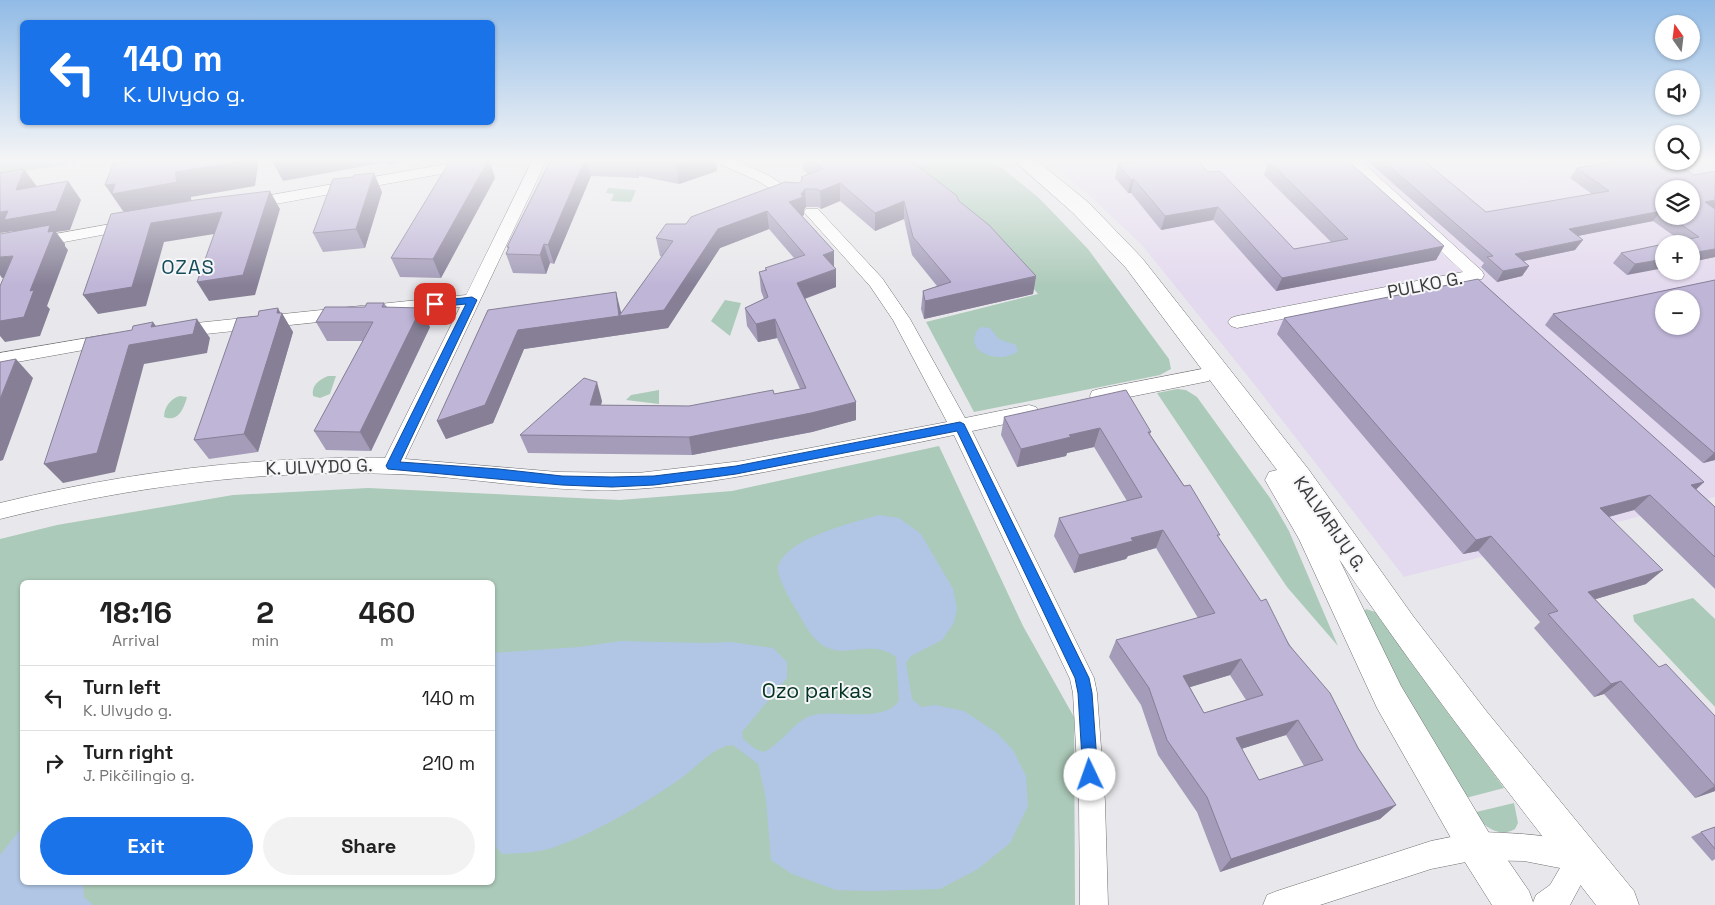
<!DOCTYPE html>
<meta charset="utf-8">
<style>
body{margin:0;font-family:"Space Grotesk",sans-serif;background:#f2f2f2;color:#222;height:100vh;display:flex;flex-direction:column;font-size:19px;white-space:nowrap}
*{box-sizing:border-box;margin:0}
p{font-size:16px;color:#767676}
.icon{flex:none;width:28px;height:28px;fill:none;stroke:currentColor;stroke-width:2;stroke-linecap:round;stroke-linejoin:round}
.map{position:relative;flex:1;overflow:hidden}
.sheet{position:absolute;left:20px;top:580px;width:475px;height:305px;display:flex;flex-direction:column;background:#fff;border-radius:8px;box-shadow:0 1px 4px #0004}
.sheet>*{flex:none}
.hud{position:absolute;left:20px;top:20px;width:475px;height:105px;border-radius:8px;box-shadow:0 1px 4px #0004;background:#1a73e8;color:#fff;overflow:hidden}
.needle{width:32px;rotate:346deg}
.buttons{position:absolute;left:1655px;top:15px;display:grid;gap:10px}
.buttons a{display:grid;place-items:center;width:45px;height:45px;border-radius:50%;background:#fff;box-shadow:0 1px 4px #0004;font-size:25px}
.pin{position:absolute;display:grid;place-items:center;width:42px;height:42px;color:#fff;margin:-21px;border-radius:10px;box-shadow:0 2px 8px #0006}
.me{position:absolute;width:55px;margin:-28px;rotate:357deg;stroke-linejoin:round;filter:drop-shadow(0 0 4px #0008)}
.turn{display:flex;align-items:center;gap:18px;height:105px;padding:0 20px;font-size:22px}
.turn .icon{width:65px;height:65px;stroke-width:2.5}
.turn b{display:block;font-size:35px;line-height:42px}
.eta{display:flex;justify-content:space-evenly;align-items:center;height:85px;text-align:center}
.eta b{font-size:30px;font-weight:700;line-height:35px}
.button{display:flex;gap:10px;margin-top:auto;padding:10px 20px}
.button a{flex:1;height:58px;border-radius:30px;background:#1a73e8;color:#fff;font-size:20px;font-weight:700;line-height:58px;text-align:center}
.button a+a{background:#f2f2f2;color:#222}
ul{padding:0;list-style:none}
li{display:flex;align-items:center;gap:15px;height:65px;padding:0 20px;border-top:1px solid #e0e0e0}
li div{flex:1}
li b{display:block;font-size:19px}
li em{font-style:normal}
.map>svg:first-child{display:block}
</style>
<div class="map">
<svg width="1715" height="905" viewBox="0 0 1715 905">
<rect width="100%" height="100%" fill="#e8e8ec"/>
<path fill="#e4daef" fill-rule="evenodd" d="M1044,159h620v2h27v-2h24v338l-311,80 -154,-198 -109,-135 -54,-51zM1664,189h27v27h-27zM1664,244h27v27h-27zM1664,299h27v27h-27z"/>
<g fill="#accab9" fill-rule="evenodd">
<path d="M0,159h104l-104,16z"/>
<path d="M890,159h101l48,39 49,51 81,110 2,10 -11,6 -186,37 -48,-90 112,-28 -55,-65z"/>
<path d="M608,188l28,2 -5,12 -20,-1 3,-7 -8,-1z"/>
<path d="M725,300l16,3 -11,33 -19,-15z"/>
<path d="M328,376h8l-6,18 -10,4 -7,-2c-2,-11 6,-16 15,-20z"/>
<path d="M1177,389l9,1 11,7 73,101 19,33 49,115 -51,-59 -130,-194z"/>
<path d="M659,390v14l-33,-4 5,-5z"/>
<path d="M180,396l7,1c-3,11 -9,26 -23,20 0,-10 7,-19 16,-21z"/>
<path d="M939,446l84,180 51,91 1,188h-1075v-366l57,-14 176,-30 135,-7 252,12 112,-9zM22,582h470v300h-470z"/>
<path d="M1693,598l22,21v88l-81,-86 -1,-6z"/>
<path d="M1366,609l9,3 129,176 -42,11 -55,-95 -44,-91z"/>
<path d="M1514,803l4,20 -3,6c-17,10 -31,-4 -43,-16z"/>
</g>
<g fill="#b0c6e4">
<path d="M980,327l10,1 9,11 17,6 2,6c-18,15 -59,0 -38,-24z"/>
<path d="M879,515l20,3 22,16 32,55 4,19 -3,15 -12,17 -31,16 -5,7 6,36 9,8 14,-2 29,6 33,22 16,17 13,26 2,30 -18,37 -32,26 -38,20 -70,2 -34,-1 -44,-16 -21,-14 -5,-61 -8,-35 -25,-19c-20,1 -37,23 -53,34 -34,24 -87,55 -125,68 -17,6 -35,6 -53,7l-6,-7 -3,-21v-173l86,-6 42,-6 84,2 26,-1 42,6 14,14v16l-45,54 1,7c6,4 15,15 23,12 19,-10 30,-35 53,-37 24,-3 65,8 80,-13l-3,-44c-23,-18 -49,1 -70,-10 -16,-8 -23,-27 -32,-41 -5,-8 -17,-30 -16,-38 5,-29 77,-46 101,-53z"/>
<path d="M22,827v55l61,1 1,14 9,8h-93v-50z"/>
</g>
<g fill="none" stroke-linecap="round" stroke-linejoin="round">
<g stroke="#6f6f72" stroke-width="1">
<g id="minor">
<path d="M475,159h33l-7,4 -253,46 -5,-2 -3,-3 3,-3 5,-2z"/>
<path d="M533,159h14l-142,300 153,13 80,1 104,-12 205,-39 -54,-102 -23,-34 -66,-74 2,-3h12l64,69 28,41 55,99 64,-13 7,2 3,5 -3,5 -7,2 -57,12 122,247 3,15 8,109 3,103h-28l-1,-103 -6,-109 -3,-14 -116,-244c-47,10 -95,19 -143,28 -65,13 -130,25 -196,27 -74,2 -148,-14 -222,-16 -133,-5 -264,13 -393,45v-16c127,-31 254,-47 385,-45l75,-151 -283,30 -6,-2 -3,-4 3,-4 6,-2 289,-30z"/>
<path d="M713,159h20l35,16 34,22 -3,3h-10l-31,-19 -43,-19z"/>
<path d="M1343,159h16l123,112 2,4 -2,4 -245,49 -6,-2 -3,-4 3,-4 6,-2 226,-44z"/>
<path d="M133,220l6,2 2,3 -2,3 -139,26v-10z"/>
<path d="M111,334l6,2 3,4 -3,4 -117,21v-12z"/>
<path d="M1202,369l7,2 2,5 -2,5 -110,22 -7,-2 -2,-5 2,-5 7,-2z"/>
<path d="M1476,832c38,1 79,2 115,16l4,10 -25,47h-38l4,-10 14,-10 10,-17 -36,-7 -48,-1 -45,9 -111,36h-57l4,-10 10,-4 154,-50z"/>
</g>
</g>
<g stroke="#6f6f72" stroke-width="1">
<path id="primary" d="M1012,159h23l54,44 53,55 167,212 104,146 74,96 147,179 5,14h-43c-89,-114 -177,-227 -257,-346l62,127 88,147 40,58 5,14h-42l-29,-46 -86,-151 -78,-169 -34,-59 4,-8 8,-2 -151,-202 -53,-55z"/>
</g>
<use href="#minor" fill="#fff" fill-rule="evenodd"/>
<use href="#primary" fill="#fff" fill-rule="evenodd"/>
</g>
<g fill="#a49cb9" fill-rule="evenodd">
<path d="M489,159l6,19 -54,100 -41,-1 -9,-19z"/>
<path d="M551,159h165l1,12 -38,13 -40,-8v2l-48,-2 -37,88 -4,-1 -4,11 -33,-1 -7,-19 2,-5 -1,-2z"/>
<path d="M803,159h106l50,42 77,75 -3,18 -109,25 -3,-10 2,-18 14,-5 -25,-31 -8,-36 -29,12 -35,-30 -19,8 -3,-2h-12l-2,3v5l-2,1 32,35v16l2,2v18l-31,12 51,103v18l-44,12 -120,23 -164,-2 -8,-18 82,-34 -1,4 88,1 85,-12 26,-5 -23,-51 -19,4 -11,-16 -2,-18 19,-9 -3,-8 -2,-19 6,-2v-2l29,-10 -25,-29 -49,19 -52,80 -144,21 -31,74 -47,16 -9,-18 51,-111 133,1v3l41,-57 -2,-1 -4,-18 30,-14 113,-41 2,-2v-4l7,-3 -5,-4z"/>
<path d="M1144,159h52l12,13 86,77 37,-7 -67,-67 3,-9 -7,-7h86l98,87 -8,14 -160,31 -63,-71 -52,10 -30,-37h-3l-13,-15 3,-14 27,-4z"/>
<path d="M1365,159h57l64,53 106,-18 -22,-16 7,-10 40,-7 -3,-2h50l51,50v48l-24,5v-18l-10,-3 -28,-20 -75,15 -3,14 -51,11 5,5 -7,10 -25,6 -16,-15 3,-4zM1664,189l27,27h-27z"/>
<path d="M382,192l-17,56 -42,4 -10,-19z"/>
<path d="M1664,244l-37,31 -14,-12 8,-10z"/>
<path d="M1715,280v180l-12,3 -158,-138 8,-11z"/>
<path d="M384,303l3,4 43,20 -59,124 -45,-1 -12,-19 49,-90h-36l-11,-19 49,-15z"/>
<path d="M281,313l12,19 -35,120 -49,7 -15,-19z"/>
<path d="M1284,318l420,164 -8,7 19,18v82l-81,-79 -25,7 37,67 -51,15 64,68 56,49v75l-20,7 -91,-104 -10,3 -60,-69 6,-6 -62,-71 -15,3 -186,-220z"/>
<path d="M1004,417l147,15 -1,2 246,371 -16,14 -160,53 -23,-60 -39,-57 -17,-50 -32,-48 7,-17 82,-22 -42,-70 -28,8 -2,3 -52,14 -20,-37 5,-18 68,-17 -33,-54 -27,6 -1,3 -49,11 -16,-32zM1230,675l16,25 -42,13 -14,-26zM1286,735l18,31 -45,14 -18,-31z"/>
<path d="M1715,827v32l-3,2 -21,-24 10,-5z"/>
</g>
<g fill="#867f96">
<path d="M241,159h18l-4,27 -64,11 1,11 -63,11 -5,-8h-1l-18,-26z"/>
<path d="M271,159h144l-26,6 -2,-3 -104,19z"/>
<path d="M489,159l6,19 -54,100 -8,-19z"/>
<path d="M585,159h1l5,17 -37,88 -6,-19z"/>
<path d="M635,159h1l3,17v2z"/>
<path d="M694,159h22l1,12 -38,13 -3,-19z"/>
<path d="M24,169l14,19 -22,2z"/>
<path d="M374,173l8,19 -17,56 -9,-19z"/>
<path d="M1134,179l-3,14h-3l3,-13z"/>
<path d="M68,181l13,19 -11,30 -14,2 9,12v2l3,4 -21,56 3,3 -10,27 -35,6 -5,-6v-15l30,-30 -11,-52 -5,-8 -14,2v-21z"/>
<path d="M840,183v18l-19,8 -1,-18z"/>
<path d="M805,189l1,18 -2,3v5l-13,6 -2,-19 12,-8z"/>
<path d="M270,191l10,18 -25,86 -46,6 -12,-19z"/>
<path d="M1715,200v9l-10,-7z"/>
<path d="M904,201v18l-29,12v-18z"/>
<path d="M1218,207l-5,13 -52,10 4,-14z"/>
<path d="M767,211l2,18 -49,19 -52,80 -144,21 -31,74 -47,16 -9,-18 81,-91 98,-38 6,24 96,-87z"/>
<path d="M1661,211l-8,10 -91,18 7,-10z"/>
<path d="M222,212l11,19 -69,11 -18,64 -48,8 -15,-19 68,-72z"/>
<path d="M1583,240l-8,10 -67,14 7,-10z"/>
<path d="M544,244l6,19 -4,11 -6,-19z"/>
<path d="M1444,246l-8,14 -160,31 6,-13z"/>
<path d="M1715,249v8l-24,5v-9z"/>
<path d="M834,251v18l-11,-14z"/>
<path d="M13,256l16,19 -27,3 -2,-3v-18z"/>
<path d="M1664,259v9l-37,7 8,-11z"/>
<path d="M1529,266l-7,10 -25,6 6,-11z"/>
<path d="M836,269v18l-38,14 -1,-18z"/>
<path d="M1036,276l-3,18 -109,25 1,-18z"/>
<path d="M278,308l3,6 1,-1 11,19 -35,120 -14,-18z"/>
<path d="M421,308l9,19 -59,124 -11,-19z"/>
<path d="M197,319l13,19 -3,15 -63,11 -29,108 -52,11 -19,-19 85,-119 22,-18 2,-5 12,17z"/>
<path d="M775,319l2,19 -19,4 -2,-18z"/>
<path d="M16,359l17,19 -30,82 -3,1v-62z"/>
<path d="M597,382l5,19 -6,22 -6,-18z"/>
<path d="M856,402v18l-44,12 -120,23 -3,-18z"/>
<path d="M1100,428l-6,19 -27,6 -1,3 -49,11 4,-18 48,-14z"/>
<path d="M1714,453h1v7l-12,3z"/>
<path d="M1704,482l-16,15 3,-12z"/>
<path d="M1650,495l-16,15 -49,13 15,-15z"/>
<path d="M1163,530l-7,18 -28,8 -2,3 -52,14 5,-18 52,-17z"/>
<path d="M1491,536l-13,15 -15,3 13,-14z"/>
<path d="M1663,570l-17,14 -73,22 15,-14z"/>
<path d="M1241,659l-11,16 -56,17 9,-16z"/>
<path d="M1621,681l-17,13 -10,3 17,-13z"/>
<path d="M1298,720l-12,15 -61,19 11,-16z"/>
<path d="M1715,786v5l-20,7z"/>
<path d="M1396,805l-16,14 -160,53 11,-13z"/>
</g>
<g fill="#bfb5d7" stroke="#867f96" fill-rule="evenodd">
<path d="M141,159h100v2l-66,11 2,10 -65,12 3,-10 -10,1 8,-21z"/>
<path d="M451,159h38l-56,100 -42,-1z"/>
<path d="M551,159h34l-37,86 -4,-1 -4,11 -34,-1 3,-7h-2z"/>
<path d="M644,159h50l-18,6z"/>
<path d="M811,159h98l48,37 2,5 30,24 47,51 -111,25 -2,-10 28,-9 -38,-45 -9,-36 -29,12 -35,-30 -20,8 -3,-2h-12l-4,5 2,3 -14,5 45,49 -11,4 13,14 -39,14 59,119 -45,11 -122,24 -169,-2 64,-57 13,4 -7,23 99,1 84,-16 1,4 32,-6 -31,-69 -19,5 -11,-16 23,-11 -9,-25 8,-2 -2,-2 40,-13 -38,-44 -49,18 -54,81 -45,6 54,-75 -17,-3 10,-14h20l5,-7 94,-35 14,1 4,-4 -2,-2 22,-8z"/>
<path d="M1149,159h47l12,13 12,-1 74,78 54,-10 -79,-78 10,-1 -1,-1h68l98,87 -162,32 -64,-71 -53,9 -31,-37 -3,1 -13,-16z"/>
<path d="M1381,159h41l64,53 123,-21 -32,-23 48,-9h39v2h9l21,14 21,-4v29l-10,2 10,7v40l-24,4v-9h-25l33,-7 -30,-21h22v-27h-27v23l-3,-1 -92,18 14,11 -68,14 14,12 -26,5 -16,-14 6,-1z"/>
<path d="M24,169l-8,21 52,-9 -12,30 -52,9 4,-9 -8,1v-39z"/>
<path d="M374,173l-18,56 -43,4 20,-54 20,-2 1,-2z"/>
<path d="M270,191l-27,84 -46,7 25,-70 -71,11 -19,64 -49,8 28,-81 84,-14z"/>
<path d="M50,225l-2,7 6,-1 -24,60 4,-1 -10,27 -24,4v-35l13,-30 -13,1v-23z"/>
<path d="M1664,244v15l-29,5 -14,-11z"/>
<path d="M1478,279l226,203 -13,3 24,22v50l-65,-62 -50,13 63,62 -75,22 71,75 7,-3 49,52v70l-94,-105 -10,3 -63,-70 10,-3 -67,-75 -15,4 -192,-222z"/>
<path d="M1715,280v173h-1l-161,-139zM1664,299h27v27h-27z"/>
<path d="M616,292l3,24 -101,14 -33,75 -48,16 51,-111z"/>
<path d="M367,303h17l-2,4 39,1 -61,124 -46,-1 59,-109h-57l9,-15h40z"/>
<path d="M278,308l-1,5h5l-38,121 -50,6 43,-122 21,-2 1,-5z"/>
<path d="M197,319l-4,15 -64,11 -32,108 -53,11 42,-126 46,-8 1,-4 20,-4 -2,5z"/>
<path d="M16,359l-16,40v-37z"/>
<path d="M1126,390l25,42h-3l36,54 6,-1 30,50h-3l44,66 5,-2 23,46 41,48 28,55 38,57 -165,54 -24,-62 -40,-57 -18,-52 -33,-48 99,-27 -52,-83 -32,8 2,3 -54,14 -20,-37 83,-21 -42,-69 -31,7 2,2 -50,12 -17,-32zM1241,659l22,36 -59,18 -21,-37zM1298,720l25,40 -64,20 -23,-42z"/>
<path d="M1715,827v22l-14,-17z"/>
</g>
<linearGradient id="sky" x2="0" y2="1"><stop stop-color="#91bbe6"/><stop offset="0.56" stop-color="#f5f5f6"/><stop offset="1" stop-color="#f5f5f6" stop-opacity="0"/></linearGradient>
<rect width="1715" height="286" fill="url(#sky)"/>
<path fill="#1a73e8" stroke="#114b97" d="M472,297l5,3 -77,162 99,7 63,7 50,1 42,-1 82,-10 224,-44 4,2 125,254 3,15 6,82 -3,5 -5,2 -5,-2 -2,-5 -5,-82 -3,-15 -118,-247 -221,43 -82,11 -42,2 -50,-2 -174,-16 -2,-3 80,-162 -31,3 -5,-3 5,-3z"/>
<g text-anchor="middle" stroke-width="4" stroke-linejoin="round" paint-order="stroke">
<g font-size="18" fill="#3b3b3c" stroke="#f6f6f9">
<text transform="translate(1425 285) rotate(-11)" y="6">PULKO G.</text>
<text transform="translate(319 467) rotate(-2)" y="6">K. ULVYDO G.</text>
<text transform="translate(1330 524) rotate(55)" y="6">KALVARIJŲ G.</text>
</g>
<g font-size="20" letter-spacing="1" fill="#144c59" stroke="#f6f6f9">
<text x="188" y="274">OZAS</text>
</g>
<g font-size="21" fill="#023521" stroke="#f6f6f9">
<text x="817" y="698">Ozo parkas</text>
</g>
</g>
</svg>
<div class="buttons">
<a><svg class="needle" viewBox="-14 -14 28 28"><path d="M0-13l5 13h-10z" fill="#e53935"/><path d="M0 13l5-13h-10z" fill="#767676"/></svg></a>
<a><svg class="icon" aria-label="sound" viewBox="0 0 24 24"><path d="M4 9h4l5-4v14l-5-4H4zM17 9q2 3 0 6"/></svg></a>
<a><svg class="icon" aria-label="search" viewBox="0 0 24 24"><circle cx="10" cy="10" r="6"/><path d="M15 15l6 6"/></svg></a>
<a><svg class="icon" aria-label="layers" viewBox="0 0 24 24"><path d="M12 4l9 5-9 5-9-5zM3 14l9 5 9-5"/></svg></a>
<a>+</a>
<a>−</a>
</div>
<div class="pin" style="left:435px;top:304px;background:#d93025"><svg class="icon" aria-label="arrive" viewBox="0 0 24 24"><path d="M6 21V4h12l-3 4 3 4H6"/></svg></div>
<svg class="me" style="left:1090px;top:775px" viewBox="-20 -20 40 40"><circle r="19" fill="#fff"/><path d="M0-13L10 11 0 6-10 11z" fill="#1a73e8"/></svg>
<div class="hud">
<div class="turn"><svg class="icon" aria-label="left" viewBox="0 0 24 24"><path d="M17 20v-9H6M10 6l-5 5 5 5"/></svg><div><b>140 m</b>K. Ulvydo g.</div></div>
</div>
<section class="sheet">
<div class="eta">
<div><b>18:16</b><p>Arrival</p></div>
<div><b>2</b><p>min</p></div>
<div><b>460</b><p>m</p></div>
</div>
<ul>
<li><svg class="icon" aria-label="left" viewBox="0 0 24 24"><path d="M17 20v-9H6M10 6l-5 5 5 5"/></svg><div><b>Turn left</b><p>K. Ulvydo g.</p></div><em>140 m</em></li>
<li><svg class="icon" aria-label="right" viewBox="0 0 24 24"><path d="M7 20v-9h11M14 6l5 5-5 5"/></svg><div><b>Turn right</b><p>J. Pikčilingio g.</p></div><em>210 m</em></li>
</ul>
<div class="button"><a>Exit</a><a>Share</a></div>
</section>
</div>
